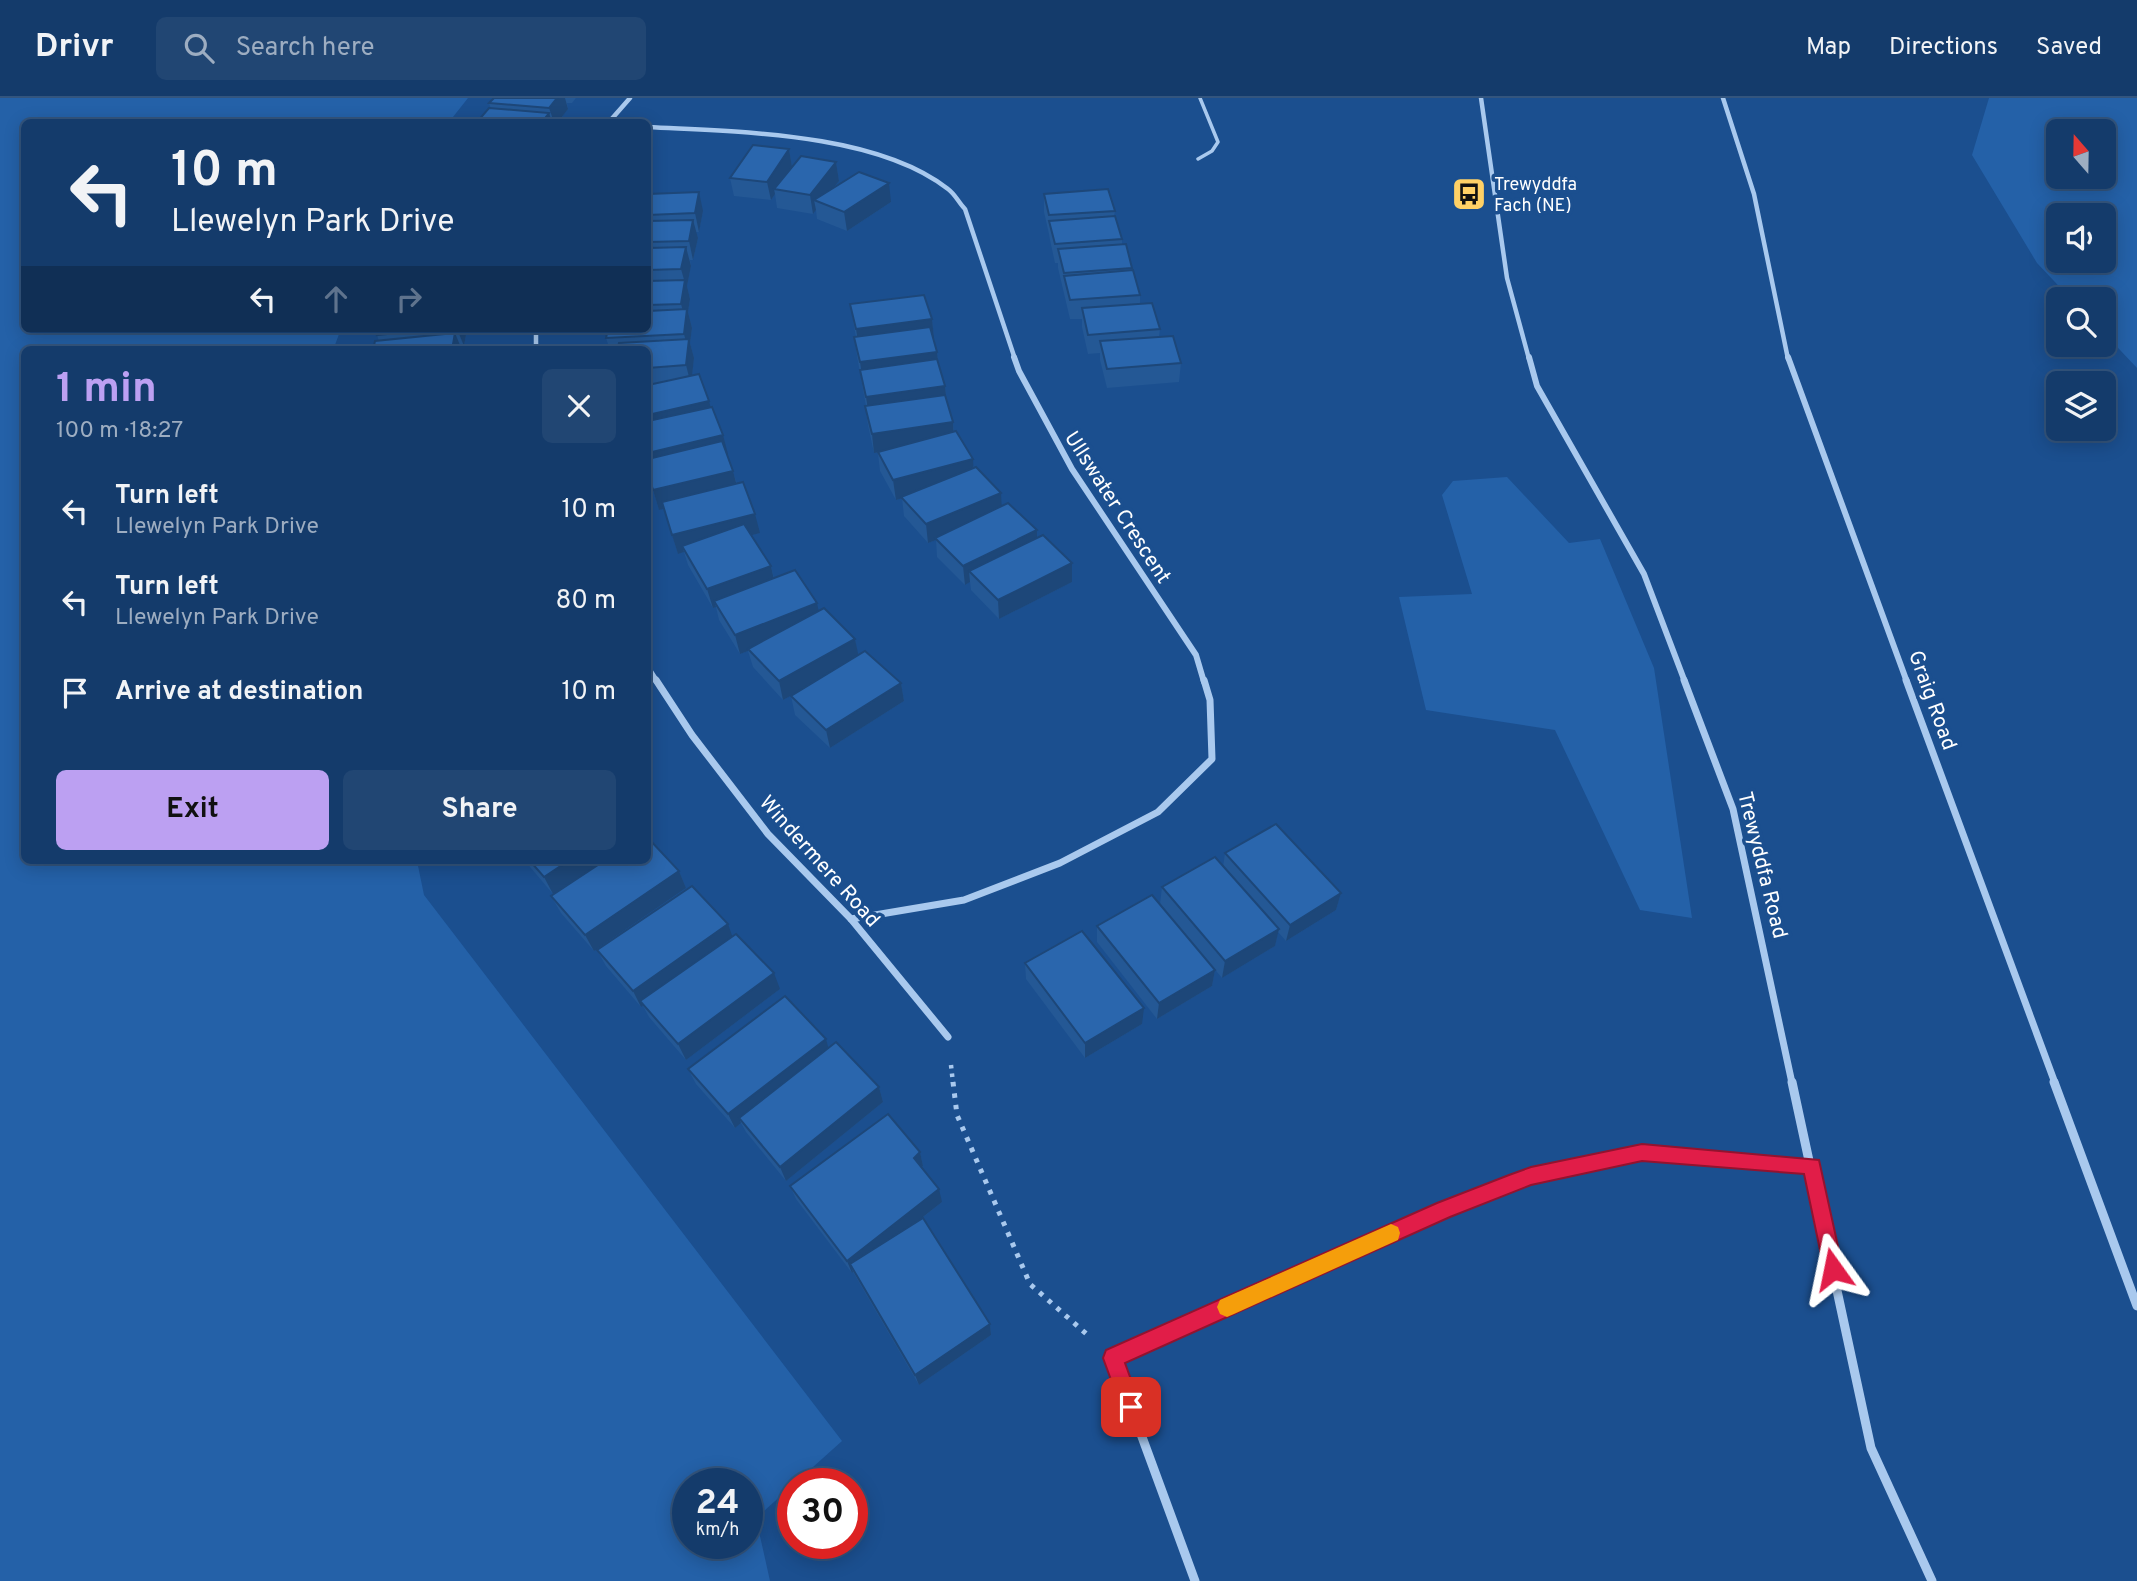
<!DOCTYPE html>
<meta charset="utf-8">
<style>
body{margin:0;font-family:Overpass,sans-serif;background:#214673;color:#f1f3f6;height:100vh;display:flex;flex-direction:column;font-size:26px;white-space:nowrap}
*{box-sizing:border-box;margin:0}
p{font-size:23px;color:#9dadc1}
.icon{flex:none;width:38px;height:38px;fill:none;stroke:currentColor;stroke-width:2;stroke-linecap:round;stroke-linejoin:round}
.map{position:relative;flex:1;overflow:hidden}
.sheet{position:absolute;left:21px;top:248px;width:630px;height:518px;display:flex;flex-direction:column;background:#143b6b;border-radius:10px;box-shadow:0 4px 18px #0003,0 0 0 2px #33557e}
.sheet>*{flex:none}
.guide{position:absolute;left:21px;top:21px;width:630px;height:214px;border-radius:10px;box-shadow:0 4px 18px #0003,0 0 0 2px #33557e;background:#143b6b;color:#f1f3f6;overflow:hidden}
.needle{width:46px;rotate:340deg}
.buttons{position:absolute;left:2046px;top:21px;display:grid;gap:14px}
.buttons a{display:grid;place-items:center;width:70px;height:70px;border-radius:10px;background:#143b6b;box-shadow:0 4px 18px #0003,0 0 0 2px #33557e;font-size:35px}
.speed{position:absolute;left:672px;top:1370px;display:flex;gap:14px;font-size:35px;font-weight:700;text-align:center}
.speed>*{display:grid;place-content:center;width:91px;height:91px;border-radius:50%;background:#143b6b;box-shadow:0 4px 18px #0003,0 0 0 2px #33557e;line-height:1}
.speed small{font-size:18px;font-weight:400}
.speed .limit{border:10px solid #d22;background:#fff;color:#111}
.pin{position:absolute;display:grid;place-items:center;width:60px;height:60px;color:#fff;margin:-30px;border-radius:14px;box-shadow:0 4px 10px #0006}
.me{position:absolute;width:77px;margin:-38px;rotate:348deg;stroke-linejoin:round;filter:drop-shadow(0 0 5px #0008)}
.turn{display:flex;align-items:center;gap:24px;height:147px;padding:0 35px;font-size:32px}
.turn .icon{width:91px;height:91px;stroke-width:2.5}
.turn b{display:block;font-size:49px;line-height:60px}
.lanes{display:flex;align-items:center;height:66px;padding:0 35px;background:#0003;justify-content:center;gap:35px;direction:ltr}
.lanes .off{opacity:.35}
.round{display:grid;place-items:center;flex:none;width:74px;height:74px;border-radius:10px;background:#214673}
.summary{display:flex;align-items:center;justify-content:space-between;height:119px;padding:0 35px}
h1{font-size:42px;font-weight:700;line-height:52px;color:#bca0f2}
.action{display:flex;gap:14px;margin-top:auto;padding:14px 35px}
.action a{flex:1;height:80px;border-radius:10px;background:#bca0f2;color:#111;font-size:28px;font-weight:700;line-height:80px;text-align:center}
.action a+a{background:#214673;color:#f1f3f6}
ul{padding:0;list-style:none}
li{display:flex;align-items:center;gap:21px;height:91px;padding:0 35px}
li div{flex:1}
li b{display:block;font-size:26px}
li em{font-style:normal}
header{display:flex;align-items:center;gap:42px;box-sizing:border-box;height:98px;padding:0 35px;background:#143b6b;border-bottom:2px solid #33557e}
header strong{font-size:33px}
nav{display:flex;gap:38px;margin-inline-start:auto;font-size:24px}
.search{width:490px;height:63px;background:#214673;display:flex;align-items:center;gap:18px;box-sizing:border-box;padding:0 24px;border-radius:10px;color:#9dadc1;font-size:26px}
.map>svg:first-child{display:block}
</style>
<header>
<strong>Drivr</strong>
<div class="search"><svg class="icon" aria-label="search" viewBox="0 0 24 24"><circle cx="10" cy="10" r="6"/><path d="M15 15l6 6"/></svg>Search here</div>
<nav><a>Map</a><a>Directions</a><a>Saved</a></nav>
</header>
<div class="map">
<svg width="2137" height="1483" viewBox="0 0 2137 1483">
<rect width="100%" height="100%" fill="#1b4f8f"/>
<g fill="#2461a8" fill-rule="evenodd">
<path d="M0,0h468l-19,24h-425v207h317l-8,21h-309v511h393l7,34 418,546 -86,77 14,63h-770zM688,1386h59v60h-59z"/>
<path d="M1989,0h148v270l-33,-35v-34h-33l-34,-36 -65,-108zM2058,33h46v46h-46zM2058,117h46v46h-46z"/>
<path d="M1507,379l62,66 31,-4 54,129 38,250 -52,-8 -85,-180 -129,-20 -27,-113 73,-3 -30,-99 11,-14z"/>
</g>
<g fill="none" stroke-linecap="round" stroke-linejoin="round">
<path stroke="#a9c9ee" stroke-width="4.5" stroke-dasharray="3.5 5" stroke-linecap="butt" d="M951,967l2,18"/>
<path stroke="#a9c9ee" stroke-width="5" stroke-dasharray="4.5 7" stroke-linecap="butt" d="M953,984l4,33 73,169 61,54"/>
<path stroke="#a9c9ee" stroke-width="3.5" d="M1198,61l14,-8 6,-9 -18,-44"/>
<g stroke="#a9c9ee" stroke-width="4.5">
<path d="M1481,0l26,180 22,81"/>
<path d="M1723,0l31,96 34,165"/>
<path d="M609,24l21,-24"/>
<path d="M648,29c89,5 227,5 300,62 7,5 11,14 17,20l50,150"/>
<path d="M536,231v21"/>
</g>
<g stroke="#a9c9ee" stroke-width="6">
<path d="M1014,259l5,14 53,98 124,186 8,27"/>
<path d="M1529,259l8,29 107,188 41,108"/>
<path d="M1788,259l119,325"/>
<path d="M648,570l9,14"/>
</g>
<g stroke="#a9c9ee" stroke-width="7">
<path d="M656,582l36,55 76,99 83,85 97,118"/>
<path d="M1684,582l49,129 59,274"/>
<path d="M1906,582l149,403"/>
<path d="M851,821l113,-19 96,-37 98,-51 54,-53 -2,-59 -6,-20"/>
</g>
<g stroke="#a9c9ee" stroke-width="9">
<path d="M1792,984l79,366 61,133"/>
<path d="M2054,984l83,224"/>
<path d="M1195,1483l-82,-223 331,-148 86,-34 112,-23 170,13"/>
</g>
</g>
<g fill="#245895">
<path d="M494,0h82l-4,5h-5l1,6 -10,13h-81l14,-13 -2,-6z"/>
<path d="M789,51l3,18 44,-5 3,19 -6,7 58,14 -44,29 -30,-12 -1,-9 -3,4 -36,-6 -2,-14 -4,6 -37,-4 -4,-18z"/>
<path d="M648,96l55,17 -4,21h-3l2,6 -5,22h-3l1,6 -4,20 3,13 -2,13 4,16 -2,15 4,15 -2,17 18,32 18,47h-1l10,30 23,49 -9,2 20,31 3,12 81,61 3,17 43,27 3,18 -74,47 -35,-33 -4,-19 13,-8 -21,12 -30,-33 -5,-16 -8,3 -21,-34 -3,-13 -3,1 -25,-43 -4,-13 -6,2 -14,-46 -5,2 -11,-37v-123h-38l-4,-12 42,-9z"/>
<path d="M1044,96l71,17 -1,5 8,23v5l10,24 8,27v9l20,25 -1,8 22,26 -2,19 -72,6 -7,-28v-7l-12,1 -6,-27v-8h-12l-12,-51v-5h-3l-5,-23 -1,-6 -5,-22z"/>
<path d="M850,206l82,15 2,19 3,14 1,10 7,24 2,16 6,20 1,10 20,35 27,26v14l36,23v8l35,25v19l-73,37 -28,-29 -1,-8 -5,3 -28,-28 -1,-17 -8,3 -24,-27 -2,-18 -6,2 -16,-29 -2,-18h-4l-6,-28 -3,-19h1l-9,-50 -3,-19h2z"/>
<path d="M378,231h89l-3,17h-4l2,4 -83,-9 -2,-6z"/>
<path d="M1225,755l116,40 -5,17 -50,31 -8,-9 -3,14 -53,32 -62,-74 2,-17 61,-20z"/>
<path d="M525,763h79l-51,33z"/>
<path d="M679,773l7,17 -92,63 -33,-38 -10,-17z"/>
<path d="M1097,828l118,44 -3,16 -55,33 -60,-77z"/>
<path d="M733,838l47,53 -94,71 -37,-43 -6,-11 -2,1 -35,-41 -9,-16z"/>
<path d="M1025,865l117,61 -57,34 -59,-79z"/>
<path d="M828,950l51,39 4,15 -97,79 -40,-49 -5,-9 -6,5 -39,-44 -8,-15z"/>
<path d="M920,1054l3,14 -1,1 20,35 -25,20 73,102 1,11 -72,50 -66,-113 -1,1 -56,-74 -6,-13z"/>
</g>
<g fill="#1d4779">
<path d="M557,0h8l3,11 -10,13h-4l-5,-14z"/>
<path d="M549,15l3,9h-10z"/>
<path d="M789,51l3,18 -18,22 1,5 -4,6 -4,-18z"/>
<path d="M836,64l3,19 -18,22 -7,-3 2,10 -3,4 -3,-19z"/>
<path d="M889,85l2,19 -44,29 -3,-19z"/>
<path d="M699,94l4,19 -4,21 -4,-19z"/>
<path d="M693,122l5,18 -5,22 -4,-19z"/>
<path d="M686,149l5,19 -4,20 3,13 -2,13 4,16 -2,15 4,15 -3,27 -5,-20 2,-15 -4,-16 2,-12 -5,-18 4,-21 -4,-14z"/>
<path d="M932,221l2,19 -75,10 -3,-19z"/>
<path d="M457,231h10l-3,17z"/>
<path d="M455,235l7,17h-10z"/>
<path d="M937,254l2,19 -76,11 -3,-20z"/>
<path d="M945,288l2,19 -78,11 -3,-19z"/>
<path d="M709,303l5,19 -66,16v-21z"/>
<path d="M953,324l1,20 -80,11 -2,-19z"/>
<path d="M723,337l5,19 -77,19 -3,-11v-9z"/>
<path d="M973,361l1,19 -78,22 -3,-20z"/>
<path d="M733,373l5,19 -79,20 -6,-20z"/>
<path d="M1001,395l1,19 -67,26 1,2 -8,3 -2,-19z"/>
<path d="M755,416l5,19 -74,19 -4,-6 2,6 -6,2 -6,-19z"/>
<path d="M1037,432v19l-68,22 1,11 -5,3 -2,-19z"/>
<path d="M1072,465v19l-73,37 -1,-19z"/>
<path d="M771,468l4,19 -61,16 2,6 -3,1 -6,-19z"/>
<path d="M817,505l4,19 -73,27v2l-8,3 -5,-19z"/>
<path d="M855,541l4,19 -76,42 -4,-19z"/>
<path d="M901,585l3,18 -74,47 -4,-18z"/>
<path d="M568,763h36l-51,33 -9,-17z"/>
<path d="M679,773l7,17 -92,63 -9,-16z"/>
<path d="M1341,795l-5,17 -50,31 4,-16z"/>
<path d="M728,826l6,17 -94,60 3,5 -2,1 -8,-16z"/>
<path d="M1279,831l-4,17 -53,32 3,-17z"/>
<path d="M1215,872l-3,16 -55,33 2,-16z"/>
<path d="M774,875l6,16 -94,71 -8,-16z"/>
<path d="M1144,910l-2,16 -57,34v-15z"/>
<path d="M826,941l4,15 -91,64 2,5 -6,5 -7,-14z"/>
<path d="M879,989l4,15 -97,79 -6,-14z"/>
<path d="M920,1054l3,14 -6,5 -3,-13z"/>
<path d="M939,1091l3,13 -88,69 -4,-7 3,8 -1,1 -5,-12z"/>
<path d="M990,1226l1,11 -72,50 -4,-10z"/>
</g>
<g fill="#2a66ad" stroke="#1d4779" stroke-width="2">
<path d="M494,0h63l-8,10 -60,-5z"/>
<path d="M489,10l60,5 -7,9h-65z"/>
<path d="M753,47l36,4 -22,33 -37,-4z"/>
<path d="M801,58l35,6 -26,33 -36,-6z"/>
<path d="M859,74l30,11 -45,29 -30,-12z"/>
<path d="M1108,91l7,22 -66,4 -5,-21z"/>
<path d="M699,94l-4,21 -47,2v-21z"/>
<path d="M1115,118l7,23 -67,5 -6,-23z"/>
<path d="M693,122l-4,21 -41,1v-21z"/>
<path d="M1126,146l6,24 -68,5 -6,-24z"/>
<path d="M686,149l-5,22 -33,1v-22z"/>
<path d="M1133,172l7,25 -70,5 -6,-24z"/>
<path d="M685,182l-4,24 -33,1v-24z"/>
<path d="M924,197l8,24 -76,10 -6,-25z"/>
<path d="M1152,205l8,26 -72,6 -6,-27z"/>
<path d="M687,211l-3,25 -78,4 2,-9h40v-18z"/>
<path d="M930,229l7,25 -77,10 -6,-25z"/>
<path d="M378,231h57l-58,6z"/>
<path d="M455,235l-3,17h-79l2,-9z"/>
<path d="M1173,238l8,27 -74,6 -7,-28z"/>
<path d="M689,241l-3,26 -38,3v-18h-31l2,-7z"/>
<path d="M937,261l8,27 -79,11 -6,-27z"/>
<path d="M699,276l10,27 -61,14v-30z"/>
<path d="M945,297l8,27 -81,12 -7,-28z"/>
<path d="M712,309l11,28 -75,18v-32z"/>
<path d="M956,333l17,28 -80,21 -15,-28z"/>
<path d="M722,343l11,30 -80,19 -5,-17v-14z"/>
<path d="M976,369l25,26 -75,31 -25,-27z"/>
<path d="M743,384l12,32 -83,21 -10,-33z"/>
<path d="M1008,405l29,27 -74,36 -28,-28z"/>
<path d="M744,426l27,42 -64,23 -25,-43z"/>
<path d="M1043,437l29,28 -74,37 -29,-29z"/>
<path d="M795,472l22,33 -82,32 -21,-34z"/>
<path d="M824,510l31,31 -76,42 -31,-32z"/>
<path d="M865,553l36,32 -75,47 -35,-34z"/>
<path d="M1276,726l65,69 -51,32 -65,-72z"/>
<path d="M648,740l31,33 -94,64 -34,-39 53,-35h44z"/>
<path d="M1215,759l64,72 -54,32 -63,-74z"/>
<path d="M530,763h38l-24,16z"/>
<path d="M692,788l36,38 -95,67 -36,-41z"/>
<path d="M1152,797l63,75 -56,33 -62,-77z"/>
<path d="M1082,833l62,77 -59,35 -60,-80z"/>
<path d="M736,836l38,39 -96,71 -38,-43z"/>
<path d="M785,898l41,43 -98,75 -40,-45z"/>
<path d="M836,944l43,45 -99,80 -41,-49z"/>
<path d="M888,1016l32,38 -6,6 25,31 -92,72 -57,-75z"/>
<path d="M923,1120l67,106 -75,51 -65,-111z"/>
</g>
<path fill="#e11d48" stroke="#92132f" stroke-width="2" d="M1642,1046l177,16 24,109 -3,7 -7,2 -6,-2 -3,-7 -20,-95 -162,-13 -111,24 -81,32 -325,146 16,44 -3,8 -7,3 -7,-3 -21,-57 3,-8 331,-147 72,-28 22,-8z"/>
<path fill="#f59e0b" d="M1391,1126l7,3 2,6 -2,7 -164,74 -7,3 -7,-3 -3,-7 3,-7z"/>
<defs>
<g id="bus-square" transform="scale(1.75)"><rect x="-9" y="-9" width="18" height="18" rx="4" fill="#ffd166" stroke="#1b4f8f"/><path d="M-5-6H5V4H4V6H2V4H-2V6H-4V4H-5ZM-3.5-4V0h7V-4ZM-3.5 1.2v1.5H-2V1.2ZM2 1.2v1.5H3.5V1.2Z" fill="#111"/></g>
</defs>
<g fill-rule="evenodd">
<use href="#bus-square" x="1469" y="96"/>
</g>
<g text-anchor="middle" stroke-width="7" stroke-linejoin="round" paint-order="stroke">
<g font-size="18" fill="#fff" stroke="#1b4f8f" text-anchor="start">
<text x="1494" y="92">Trewyddfa<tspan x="1494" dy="21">Fach (NE)</tspan></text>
</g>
<g font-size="21" fill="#fff" stroke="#1b4f8f">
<text transform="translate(1118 409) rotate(57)" y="7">Ullswater Crescent</text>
<text transform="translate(1933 602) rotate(70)" y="7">Graig Road</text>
<text transform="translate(820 763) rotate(48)" y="7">Windermere Road</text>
<text transform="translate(1763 767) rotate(76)" y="7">Trewyddfa Road</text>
</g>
</g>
</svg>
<div class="buttons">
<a><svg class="needle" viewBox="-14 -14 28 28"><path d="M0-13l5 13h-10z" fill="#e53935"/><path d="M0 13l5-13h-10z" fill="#9dadc1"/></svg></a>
<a><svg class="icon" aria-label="sound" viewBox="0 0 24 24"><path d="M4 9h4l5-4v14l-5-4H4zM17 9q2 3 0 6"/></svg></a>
<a><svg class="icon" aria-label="search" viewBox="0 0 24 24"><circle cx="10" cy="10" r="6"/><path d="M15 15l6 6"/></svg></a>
<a><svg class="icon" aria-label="layers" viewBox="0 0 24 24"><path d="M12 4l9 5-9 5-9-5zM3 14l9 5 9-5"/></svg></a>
</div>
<div class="speed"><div>24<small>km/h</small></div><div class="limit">30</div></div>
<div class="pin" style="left:1131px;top:1309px;background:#d93025"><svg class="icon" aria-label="arrive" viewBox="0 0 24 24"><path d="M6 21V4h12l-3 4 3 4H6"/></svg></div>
<svg class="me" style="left:1833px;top:1171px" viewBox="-20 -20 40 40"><path d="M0-17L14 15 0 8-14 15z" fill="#e11d48" stroke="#fff" stroke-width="4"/></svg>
<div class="guide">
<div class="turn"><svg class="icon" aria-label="left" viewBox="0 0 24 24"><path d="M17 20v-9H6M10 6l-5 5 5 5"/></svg><div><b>10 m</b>Llewelyn Park Drive</div></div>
<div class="lanes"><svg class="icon" aria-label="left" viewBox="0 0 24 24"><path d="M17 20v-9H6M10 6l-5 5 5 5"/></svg><svg class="icon off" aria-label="ahead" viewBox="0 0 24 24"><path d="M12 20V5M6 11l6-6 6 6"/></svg><svg class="icon off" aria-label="right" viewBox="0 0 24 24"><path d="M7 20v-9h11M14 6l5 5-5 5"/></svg></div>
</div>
<section class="sheet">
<div class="summary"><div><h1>1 min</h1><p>100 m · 18:27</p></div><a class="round"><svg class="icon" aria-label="close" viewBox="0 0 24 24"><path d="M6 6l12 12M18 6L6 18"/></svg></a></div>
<ul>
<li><svg class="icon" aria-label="left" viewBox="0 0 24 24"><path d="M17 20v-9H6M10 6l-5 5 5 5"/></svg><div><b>Turn left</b><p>Llewelyn Park Drive</p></div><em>10 m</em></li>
<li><svg class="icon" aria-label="left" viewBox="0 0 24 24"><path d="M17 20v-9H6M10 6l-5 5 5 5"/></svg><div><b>Turn left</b><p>Llewelyn Park Drive</p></div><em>80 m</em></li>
<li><svg class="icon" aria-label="arrive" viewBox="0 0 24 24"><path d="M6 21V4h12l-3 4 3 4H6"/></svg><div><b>Arrive at destination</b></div><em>10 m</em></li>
</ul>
<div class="action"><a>Exit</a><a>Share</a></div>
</section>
</div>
